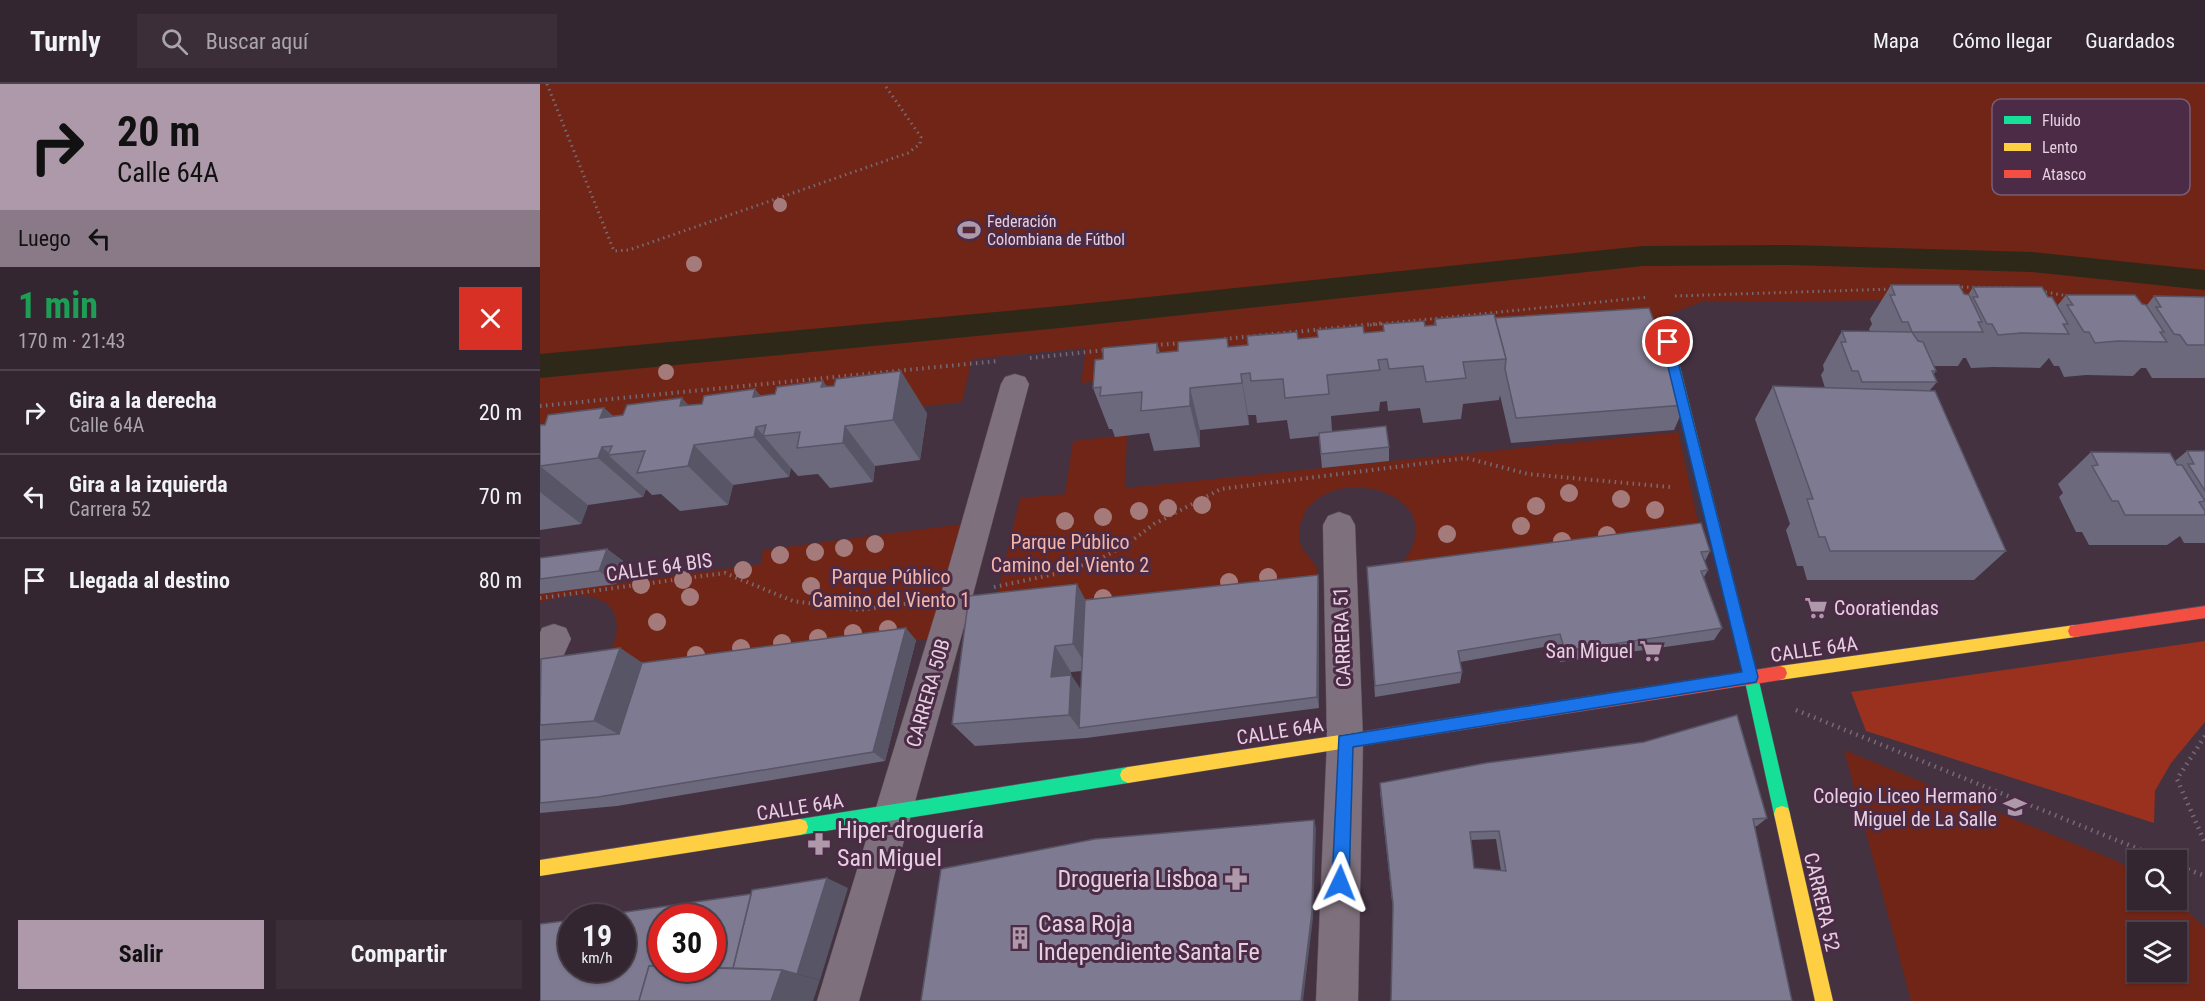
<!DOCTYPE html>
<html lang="es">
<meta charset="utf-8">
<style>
body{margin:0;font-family:"Roboto Condensed",sans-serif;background:#3b2e39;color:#f1f3f6;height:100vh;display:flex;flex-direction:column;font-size:22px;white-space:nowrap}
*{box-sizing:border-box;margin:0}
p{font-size:20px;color:#a9a5ab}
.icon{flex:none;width:33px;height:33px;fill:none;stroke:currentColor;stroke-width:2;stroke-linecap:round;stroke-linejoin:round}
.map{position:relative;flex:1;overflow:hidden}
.drawer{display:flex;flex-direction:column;background:#332631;width:540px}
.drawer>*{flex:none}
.top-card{background:#ad99a9;color:#111;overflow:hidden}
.tools{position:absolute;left:1587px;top:766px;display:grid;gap:12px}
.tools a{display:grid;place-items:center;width:60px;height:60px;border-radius:0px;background:#332631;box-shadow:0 2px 4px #0004,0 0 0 2px #4e434d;font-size:30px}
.speed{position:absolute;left:18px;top:820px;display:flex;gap:12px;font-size:30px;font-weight:700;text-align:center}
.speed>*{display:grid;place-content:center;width:78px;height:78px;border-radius:50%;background:#332631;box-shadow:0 2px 4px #0004,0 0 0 2px #4e434d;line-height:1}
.speed small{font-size:15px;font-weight:400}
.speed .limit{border:9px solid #d22;background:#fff;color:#111}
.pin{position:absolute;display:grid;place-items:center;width:51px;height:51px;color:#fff;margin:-26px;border:3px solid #fff;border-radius:50%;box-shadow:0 2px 6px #0007}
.me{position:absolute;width:66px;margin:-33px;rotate:2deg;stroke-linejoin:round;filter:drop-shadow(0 0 4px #0008)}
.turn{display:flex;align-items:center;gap:21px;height:126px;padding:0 18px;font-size:27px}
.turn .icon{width:78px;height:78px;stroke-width:2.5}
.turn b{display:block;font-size:42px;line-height:51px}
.then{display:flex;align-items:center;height:57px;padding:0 18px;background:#0003;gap:12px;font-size:22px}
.round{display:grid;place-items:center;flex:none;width:63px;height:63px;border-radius:0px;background:#3b2e39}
.head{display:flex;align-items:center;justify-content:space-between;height:102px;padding:0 18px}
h1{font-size:36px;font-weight:700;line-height:45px;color:#1e9e55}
.button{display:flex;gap:12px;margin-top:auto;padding:12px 18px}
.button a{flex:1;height:69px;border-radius:0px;background:#ad99a9;color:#111;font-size:24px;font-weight:700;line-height:69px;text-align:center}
.button a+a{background:#3b2e39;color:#f1f3f6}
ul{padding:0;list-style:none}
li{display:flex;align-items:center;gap:18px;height:84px;padding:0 18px;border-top:2px solid #4e434d}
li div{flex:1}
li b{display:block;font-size:22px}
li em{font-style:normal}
header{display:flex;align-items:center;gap:36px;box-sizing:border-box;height:84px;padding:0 30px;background:#332631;border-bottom:2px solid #4e434d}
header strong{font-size:28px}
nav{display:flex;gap:33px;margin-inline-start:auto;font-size:21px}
.search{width:420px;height:54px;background:#3b2e39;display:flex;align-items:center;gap:15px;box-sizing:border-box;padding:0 21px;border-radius:0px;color:#a9a5ab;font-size:22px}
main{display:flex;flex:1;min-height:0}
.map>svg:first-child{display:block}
</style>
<header>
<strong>Turnly</strong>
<div class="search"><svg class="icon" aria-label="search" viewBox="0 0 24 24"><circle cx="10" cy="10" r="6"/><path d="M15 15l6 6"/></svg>Buscar aquí</div>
<nav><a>Mapa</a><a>Cómo llegar</a><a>Guardados</a></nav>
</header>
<main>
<section class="drawer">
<div class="top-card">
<div class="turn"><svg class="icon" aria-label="right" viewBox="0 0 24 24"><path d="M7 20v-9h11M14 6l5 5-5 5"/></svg><div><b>20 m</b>Calle 64A</div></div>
<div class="then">Luego<svg class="icon" aria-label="left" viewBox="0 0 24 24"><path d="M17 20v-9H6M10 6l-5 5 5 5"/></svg></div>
</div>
<div class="head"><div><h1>1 min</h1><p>170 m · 21:43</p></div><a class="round" style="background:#d93025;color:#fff"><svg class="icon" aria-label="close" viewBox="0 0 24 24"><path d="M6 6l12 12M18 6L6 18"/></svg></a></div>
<ul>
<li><svg class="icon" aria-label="right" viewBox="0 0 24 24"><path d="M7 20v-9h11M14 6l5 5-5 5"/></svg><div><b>Gira a la derecha</b><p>Calle 64A</p></div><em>20 m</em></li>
<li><svg class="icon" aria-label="left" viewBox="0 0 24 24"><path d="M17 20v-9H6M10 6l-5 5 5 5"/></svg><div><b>Gira a la izquierda</b><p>Carrera 52</p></div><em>70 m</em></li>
<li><svg class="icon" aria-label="arrive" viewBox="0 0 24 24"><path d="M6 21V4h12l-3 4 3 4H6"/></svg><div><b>Llegada al destino</b></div><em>80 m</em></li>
</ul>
<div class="button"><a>Salir</a><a>Compartir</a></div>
</section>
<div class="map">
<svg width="1665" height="917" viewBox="0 0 1665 917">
<rect width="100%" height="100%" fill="#443241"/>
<g fill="#712517" fill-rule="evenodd">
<path d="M0,0h1665v243l-182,-28 -322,3 -52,20 -568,61 5,-35 -114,11 -10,43 -422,48z"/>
<path d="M1138,348l23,103 -300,30c63,-79 -96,-111 -102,-32 -1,18 12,22 18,35 2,5 1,14 2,19l-329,37 30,-126 45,-4 8,-53 54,-6 -2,53z"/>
<path d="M422,440l-27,114 -350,46c11,-13 24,-24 29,-41 16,-52 -40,-54 -74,-40v-9l221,-30 2,-14z"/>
<path d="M1304,666l273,111 20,12 1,27h37l30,28v73h-294zM1598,849h38v39h-38z"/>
</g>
<path fill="#99311e" d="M1665,557v81l-34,41 -16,28 -1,32 -288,-92 -15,-39z"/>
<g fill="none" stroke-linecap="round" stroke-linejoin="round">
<path fill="#2e2819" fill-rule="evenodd" d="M1250,161l242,7 173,18v20l-173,-18 -242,-7 -147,1 -583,62 -520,50v-24l520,-48 583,-60z"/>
<g stroke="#5e4f5c" stroke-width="1">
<g id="street">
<path d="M475,290l10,3 4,7 -57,214 -113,403h-42l123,-403 61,-214 4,-7z"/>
<path d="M799,428l11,4 5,9 8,216 -5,260h-42l11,-260 -4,-216 5,-9z"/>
<path d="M14,540l12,4 5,11 -19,42 -12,5v-53l2,-5z"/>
</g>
</g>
<g stroke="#5e4f5c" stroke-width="1">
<g id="fast">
<path d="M1123,235l6,4 89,354 32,137 -2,6 -6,2 -6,-2 -2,-6 -30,-137 -87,-354z"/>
<path d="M588,683l6,3 2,5 -2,5 -6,3 -328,52 -6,-2 -2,-6 2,-6 6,-2z"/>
</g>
</g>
<g stroke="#5e4f5c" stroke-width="1">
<g id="slow">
<path d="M1535,541l5,1 2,5 -2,5 -5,1 -295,43 -5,-2 -2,-5 2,-5 5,-2z"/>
<path d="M820,648l5,2 3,5 -3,5 -5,2 -232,37 -6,-3 -2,-5 2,-5 6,-3z"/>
<path d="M1242,722l6,2 2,6 43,187h-18l-41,-187 2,-6z"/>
<path d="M260,735l6,2 2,6 -2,6 -6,2 -260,41v-16z"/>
</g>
</g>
<g stroke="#5e4f5c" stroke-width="1">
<g id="jam">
<path d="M1665,522v12l-130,19 -5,-1 -2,-5 2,-5 5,-1z"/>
<path d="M1240,582l5,2 2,5 -2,5 -5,2 -420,66 -5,-2 -3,-5 3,-5 5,-2z"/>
</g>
</g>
<g stroke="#776a75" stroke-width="3" stroke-dasharray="1.5 4" stroke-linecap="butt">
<path d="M7,0l67,167 15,-1 279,-97 12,-9 1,-7 -37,-53"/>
<path d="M1416,203l65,1"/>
<path d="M1500,207l28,5"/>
<path d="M1135,212l217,-7"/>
<path d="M830,241l279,-28"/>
</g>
<g stroke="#776a75" stroke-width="4" stroke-dasharray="1.5 4.5" stroke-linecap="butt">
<path d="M684,255l161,-16"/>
<path d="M615,261l28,-2"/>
<path d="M490,274l76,-8"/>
<path d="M0,322l458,-45"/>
<path d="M454,503l61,-13 41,-13 30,-16 28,-21 67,-35 245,-31 62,16 142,13"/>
<path d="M0,514l185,-25 68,28 67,9 59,-8"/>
</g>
<g stroke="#776a75" stroke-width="4.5" stroke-dasharray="1.5 5" stroke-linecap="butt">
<path d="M1256,626l372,151"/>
<path d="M1665,652l-28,43 28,64"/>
<path d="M1636,781l29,11"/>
</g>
<use href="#street" fill="#7e707c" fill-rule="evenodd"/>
<use href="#fast" fill="#16e098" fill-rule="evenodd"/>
<use href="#slow" fill="#ffcf43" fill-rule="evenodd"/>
<use href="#jam" fill="#f24e42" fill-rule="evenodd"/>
</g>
<g fill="#a47b7a">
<circle cx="240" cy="121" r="7"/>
<circle cx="154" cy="180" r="8"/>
<circle cx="126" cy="288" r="8"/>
<circle cx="1029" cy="409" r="9"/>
<circle cx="1081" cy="415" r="9"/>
<circle cx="662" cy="421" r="9"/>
<circle cx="996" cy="422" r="9"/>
<circle cx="628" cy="424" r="9"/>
<circle cx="1115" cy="426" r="9"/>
<circle cx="599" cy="427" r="9"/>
<circle cx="563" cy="433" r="9"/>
<circle cx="525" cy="437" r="9"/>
<circle cx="981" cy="442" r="9"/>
<circle cx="907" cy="450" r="9"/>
<circle cx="1067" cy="451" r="9"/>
<circle cx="1022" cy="457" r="9"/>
<circle cx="335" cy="460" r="9"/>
<circle cx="304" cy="464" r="9"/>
<circle cx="275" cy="468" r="9"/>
<circle cx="240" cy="471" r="9"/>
<circle cx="203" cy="486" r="9"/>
<circle cx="728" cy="493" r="9"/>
<circle cx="143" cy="496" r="9"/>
<circle cx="689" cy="498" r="9"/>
<circle cx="101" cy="501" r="9"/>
<circle cx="271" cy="502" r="9"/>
<circle cx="150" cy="513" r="9"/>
<circle cx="563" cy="514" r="9"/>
<circle cx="117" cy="538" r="9"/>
<circle cx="348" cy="545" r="9"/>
<circle cx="313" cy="549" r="9"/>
<circle cx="278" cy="554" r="9"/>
<circle cx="242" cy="559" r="9"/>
<circle cx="201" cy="564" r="9"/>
<circle cx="156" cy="571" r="9"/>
</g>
<g fill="#6c697d" fill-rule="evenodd">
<path d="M1351,201l77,10 5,-8 75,10 9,9 9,-11 81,10 7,-9 51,1v81h-53l-6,-10h-5l-8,8 -47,-1 -22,2 -5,-11h-5l-5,-8 -9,10 -47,-1 -22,1 -5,-10h-3l-5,8h-24l2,5 -3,4 4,7 -7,8 76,161 -32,29h-167l-4,-14h-6l-11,-36 4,-6 -35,-105 18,-33 52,2 -4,-13 3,-5 -1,-5 19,-34h28l-1,-2 3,-5 -2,-5z"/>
<path d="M955,234l190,87 -11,25 -163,13 -11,-48 -1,5 -36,4 -2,15 -38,4 -3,-15 -32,3 -1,-10 -7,1 -1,9 -48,5 1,15 57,16v14l-67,7 -3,-32 -29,3 -3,-19 -30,3 -1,-8h-8l1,10 -49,5v17l-46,4 -5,-18 -34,4 -3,-8h-3l-16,-41 10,-29 54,-16 3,10 18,-2 49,-13 1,9 70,-8 85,-7v-8l42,2h9l1,-7z"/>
<path d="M287,303l100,26 -7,47 -45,6 -2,16 -43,6 -12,-14 -20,2 -7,-8 -2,9 -56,8 -5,20 -48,6 -19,-17 -9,1 -6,-6 -3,8 -55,8 -7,19 -41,6v-105l64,-17 9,8z"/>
<path d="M1647,367h18v92h-21l-4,-7 -13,9h-78l-7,-13h-6l-17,-35 4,-4 -5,-9 33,-32 84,9z"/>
<path d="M67,465l16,12 -7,23 -76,10v-36z"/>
<path d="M1170,467l-5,10 3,9 -4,7 18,51 -8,12 -154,22 -5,-17 -95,17 2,10 -2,11 -85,14 -8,-130z"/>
<path d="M778,491l1,12v121l-233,30 -111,8 -23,-22 133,-124zM542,587l-1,19 -10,-15v-3z"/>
<path d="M376,556l-31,121 -268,45 -77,7v-153l80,-12 22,15z"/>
<path d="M840,699l387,35 -10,8 -364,84 -13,-118zM956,755l5,32 -27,-3 -3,-28z"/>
</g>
<g fill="#585566">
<path d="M361,287l26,42 -7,47 -27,-40z"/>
<path d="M701,290l7,41 1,10 -7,-42z"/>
<path d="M283,297l30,41 -32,-35z"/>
<path d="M650,304l10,42v17l-10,-41z"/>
<path d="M215,305l34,41 -36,-33z"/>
<path d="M142,314l38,41 -40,-33z"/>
<path d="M64,324l43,40 -47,-30z"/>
<path d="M305,342l30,40 -2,16 -30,-39z"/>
<path d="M216,343l35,41 -2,9 -35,-40z"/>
<path d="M154,361l39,40 -5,20 -40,-39z"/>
<path d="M62,363l9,8h-3l38,34 -3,8 -45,-39z"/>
<path d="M0,382l48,39 -7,19 -41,-32z"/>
<path d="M67,465l16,12 -7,23 -17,-13z"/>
<path d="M778,491l1,12v121l-2,-11z"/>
<path d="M537,500l15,28 -3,58 -16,-26z"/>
<path d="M366,544l10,12 -31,121 -12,-9z"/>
<path d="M515,562l16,26 -3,30 -17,-25z"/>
<path d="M80,564l39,26 -22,70 -43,-23z"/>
<path d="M531,591l16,25 -8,28 -10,-13z"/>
<path d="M774,736l2,8 -3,90 -10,83h-2z"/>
<path d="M287,794l21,10 -28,92 -23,-6z"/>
<path d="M242,886l38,10 -7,21h-42z"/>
</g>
<g fill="#7e7a91" stroke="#585566" stroke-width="1.5" fill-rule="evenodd">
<path d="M1351,201h68l5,9 5,1 13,27h-4l5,10h-71l-4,-10h-6l-12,-27h5z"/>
<path d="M1433,203h69l6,10h4l16,27h-5l6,10 -48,-1 -23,2 -6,-11h-5l-14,-27h5z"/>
<path d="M1526,211h69l7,9 4,1 18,27h-4l7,10 -49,-1 -23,2 -6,-11h-5l-17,-27h6z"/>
<path d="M1614,212l51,1v48h-18l-7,-10 -6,-1 -18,-27h5z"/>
<path d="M1109,224l36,97 -169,13 -11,-49 1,-10 -11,-41z"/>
<path d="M954,230l12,45 -43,3 3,16 -40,4 -3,-16 -34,3 -2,-10 -9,1 2,10 -53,5 2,19 -44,4 -2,-19 -32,2 -1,-8 -9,1 1,9 -52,5v18l-49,5 1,-19 -42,4 1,-9 -8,1 2,-28 8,-1v-11l54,-5v10l21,-2v-9l49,-4 1,9 20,-2 -1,-9 50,-4 1,7 20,-2 -1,-7 46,-4 1,7 20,-2 -1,-7 41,-3 1,5 11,-1 -1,-6z"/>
<path d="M1302,247l70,1 6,9 5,1 13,29h-4l5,11h-75l-4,-11h-6l-11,-29h5z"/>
<path d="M361,287l-8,49 -48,6 -2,17 -46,5 3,-16 -37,4 3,-11 -10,2 -2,10 -60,8 -6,21 -51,7 8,-22 -37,4 4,-9 -10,1 -4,11 -58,8v-41h5l3,-10 56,-7 -4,10 23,-3 4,-10 55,-7 -2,8 22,-2 2,-8 51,-7 -2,8 22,-3 2,-7 46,-6 -2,6 13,-1 2,-7z"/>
<path d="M1233,302l162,5 71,160h-176l-5,-14h-6l-12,-38h6z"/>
<path d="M846,342l3,21 -68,7 -2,-21z"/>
<path d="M1647,367h18v40l-17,-27h6z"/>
<path d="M1551,368l79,1 7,12h5l23,36 -6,1 6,9v4h-80l-7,-14h-6l-20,-35 6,-1z"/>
<path d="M1161,439l9,28 -9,1 7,18 -7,1 21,57 -157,23 -5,-17 -102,17 4,21 -87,14 -8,-119z"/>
<path d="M67,465l-8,22 -59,8v-21z"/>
<path d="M778,491l-1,122 -238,31 6,-128z"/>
<path d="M537,500l-4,60 -18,2 -4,31 20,-2 -2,40 -117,9 17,-128z"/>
<path d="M366,544l-33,124 -275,45 -58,6v-63l79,-6 23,-71z"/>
<path d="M80,564l-26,73 -54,4 1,-66z"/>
<path d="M1197,631l30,103 -14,1 39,182h-401l2,-97 -13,-121 106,-20 158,-21zM959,747l7,40 -32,-3 -4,-36z"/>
<path d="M774,736l-2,92 -11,89h-380l20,-132 154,-30z"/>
<path d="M287,794l-30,96 -15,-4 -49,-2 19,-78z"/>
<path d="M211,810l-18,74h-21v-50h-50v48h-13l-10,35h-99v-77l32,-4v49h50v-51h-38z"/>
<path d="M109,882h13v3h50v-1l70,2 -11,31h-132z"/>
</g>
<path fill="#1a73e8" stroke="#114b97" stroke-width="1.5" d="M1128,253l5,5 85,335 -2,5 -403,65 -4,136 -3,6 -6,2 -6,-2 -2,-6 7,-147 403,-64 -80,-330z"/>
<defs>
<g id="stadium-bare" transform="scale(1.8)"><path d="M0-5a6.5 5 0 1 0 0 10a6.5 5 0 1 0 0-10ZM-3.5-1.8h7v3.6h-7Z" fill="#ad99a9" stroke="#4b2b45" stroke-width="2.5" paint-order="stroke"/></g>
<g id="supermarket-bare" transform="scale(1.8)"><path d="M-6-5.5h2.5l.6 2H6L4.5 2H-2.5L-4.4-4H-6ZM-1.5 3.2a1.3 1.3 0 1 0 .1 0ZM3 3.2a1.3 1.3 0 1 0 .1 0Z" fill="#ad99a9" stroke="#4b2b45" stroke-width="2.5" paint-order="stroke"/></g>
<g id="school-bare" transform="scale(1.8)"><path d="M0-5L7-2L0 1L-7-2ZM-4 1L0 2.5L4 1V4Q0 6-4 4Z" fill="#ad99a9" stroke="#4b2b45" stroke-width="2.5" paint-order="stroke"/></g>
<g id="pharmacy-bare" transform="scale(1.8)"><path d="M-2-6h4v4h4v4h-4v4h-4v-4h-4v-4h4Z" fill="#ad99a9" stroke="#4b2b45" stroke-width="2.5" paint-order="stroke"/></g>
<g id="building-bare" transform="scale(1.8)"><path d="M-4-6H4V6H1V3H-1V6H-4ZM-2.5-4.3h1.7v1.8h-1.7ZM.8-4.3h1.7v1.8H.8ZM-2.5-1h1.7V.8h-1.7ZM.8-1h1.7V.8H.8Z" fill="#ad99a9" stroke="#4b2b45" stroke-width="2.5" paint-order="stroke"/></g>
</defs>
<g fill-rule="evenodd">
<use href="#stadium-bare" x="429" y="146"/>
<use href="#supermarket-bare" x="1276" y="524"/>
<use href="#supermarket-bare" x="1111" y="567"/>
<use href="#school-bare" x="1475" y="723"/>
<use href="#pharmacy-bare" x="279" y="760"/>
<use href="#pharmacy-bare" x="696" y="795"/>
<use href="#building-bare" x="480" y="854"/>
</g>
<g text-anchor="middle" stroke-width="6" stroke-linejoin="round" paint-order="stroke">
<g font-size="16" fill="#e5d0e1" stroke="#4b2b45" text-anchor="start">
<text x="447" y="143">Federación<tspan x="447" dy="18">Colombiana de Fútbol</tspan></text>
</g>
<g font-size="20" fill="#f3b6a8" stroke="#4b2b45">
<text x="530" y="465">Parque Público<tspan x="530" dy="23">Camino del Viento 2</tspan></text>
<text x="351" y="500">Parque Público<tspan x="351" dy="23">Camino del Viento 1</tspan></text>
</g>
<g font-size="20" fill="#e5d0e1" stroke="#4b2b45">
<text transform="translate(119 483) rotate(-8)" y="7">CALLE 64 BIS</text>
<text transform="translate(802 553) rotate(-92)" y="7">CARRERA 51</text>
<text transform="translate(1274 565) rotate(-8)" y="7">CALLE 64A</text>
<text transform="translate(388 609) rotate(-74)" y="7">CARRERA 50B</text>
<text transform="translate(740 647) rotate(-9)" y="7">CALLE 64A</text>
<text transform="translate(260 723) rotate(-9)" y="7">CALLE 64A</text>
<text transform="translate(1282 818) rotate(77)" y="7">CARRERA 52</text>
</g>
<g font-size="20" fill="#e5d0e1" stroke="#4b2b45" text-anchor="end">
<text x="1294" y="531" text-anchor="start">Cooratiendas</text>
<text x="1093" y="574">San Miguel</text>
<text x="1457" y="719">Colegio Liceo Hermano<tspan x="1457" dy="23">Miguel de La Salle</tspan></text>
</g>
<g font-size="24" fill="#e5d0e1" stroke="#4b2b45" text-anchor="start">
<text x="297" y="754">Hiper-droguería<tspan x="297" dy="28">San Miguel</tspan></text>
<text x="678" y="803" text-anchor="end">Drogueria Lisboa</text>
<text x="498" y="848">Casa Roja<tspan x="498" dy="28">Independiente Santa Fe</tspan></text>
</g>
</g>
<rect x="1452" y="15" width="198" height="96" rx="9" fill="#4b2b45" stroke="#795d74" stroke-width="1.5"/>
<rect x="1464" y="32" width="27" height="8" fill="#16e098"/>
<rect x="1464" y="59" width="27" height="8" fill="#ffcf43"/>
<rect x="1464" y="86" width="27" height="8" fill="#f24e42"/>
<g font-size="16" fill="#e5d0e1">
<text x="1502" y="42">Fluido</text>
<text x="1502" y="69">Lento</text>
<text x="1502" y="96">Atasco</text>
</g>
</svg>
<div class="tools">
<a><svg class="icon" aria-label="search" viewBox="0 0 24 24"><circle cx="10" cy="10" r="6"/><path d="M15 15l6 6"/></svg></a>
<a><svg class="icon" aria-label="layers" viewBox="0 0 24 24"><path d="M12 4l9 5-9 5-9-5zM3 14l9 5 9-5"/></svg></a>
</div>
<div class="speed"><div>19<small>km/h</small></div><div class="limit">30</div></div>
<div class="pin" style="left:1128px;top:258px;background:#d93025"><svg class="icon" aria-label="arrive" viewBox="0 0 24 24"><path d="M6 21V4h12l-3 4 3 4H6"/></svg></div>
<svg class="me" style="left:800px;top:799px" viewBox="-20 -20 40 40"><path d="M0-17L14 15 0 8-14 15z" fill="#1a73e8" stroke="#fff" stroke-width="4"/></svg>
</div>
</main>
